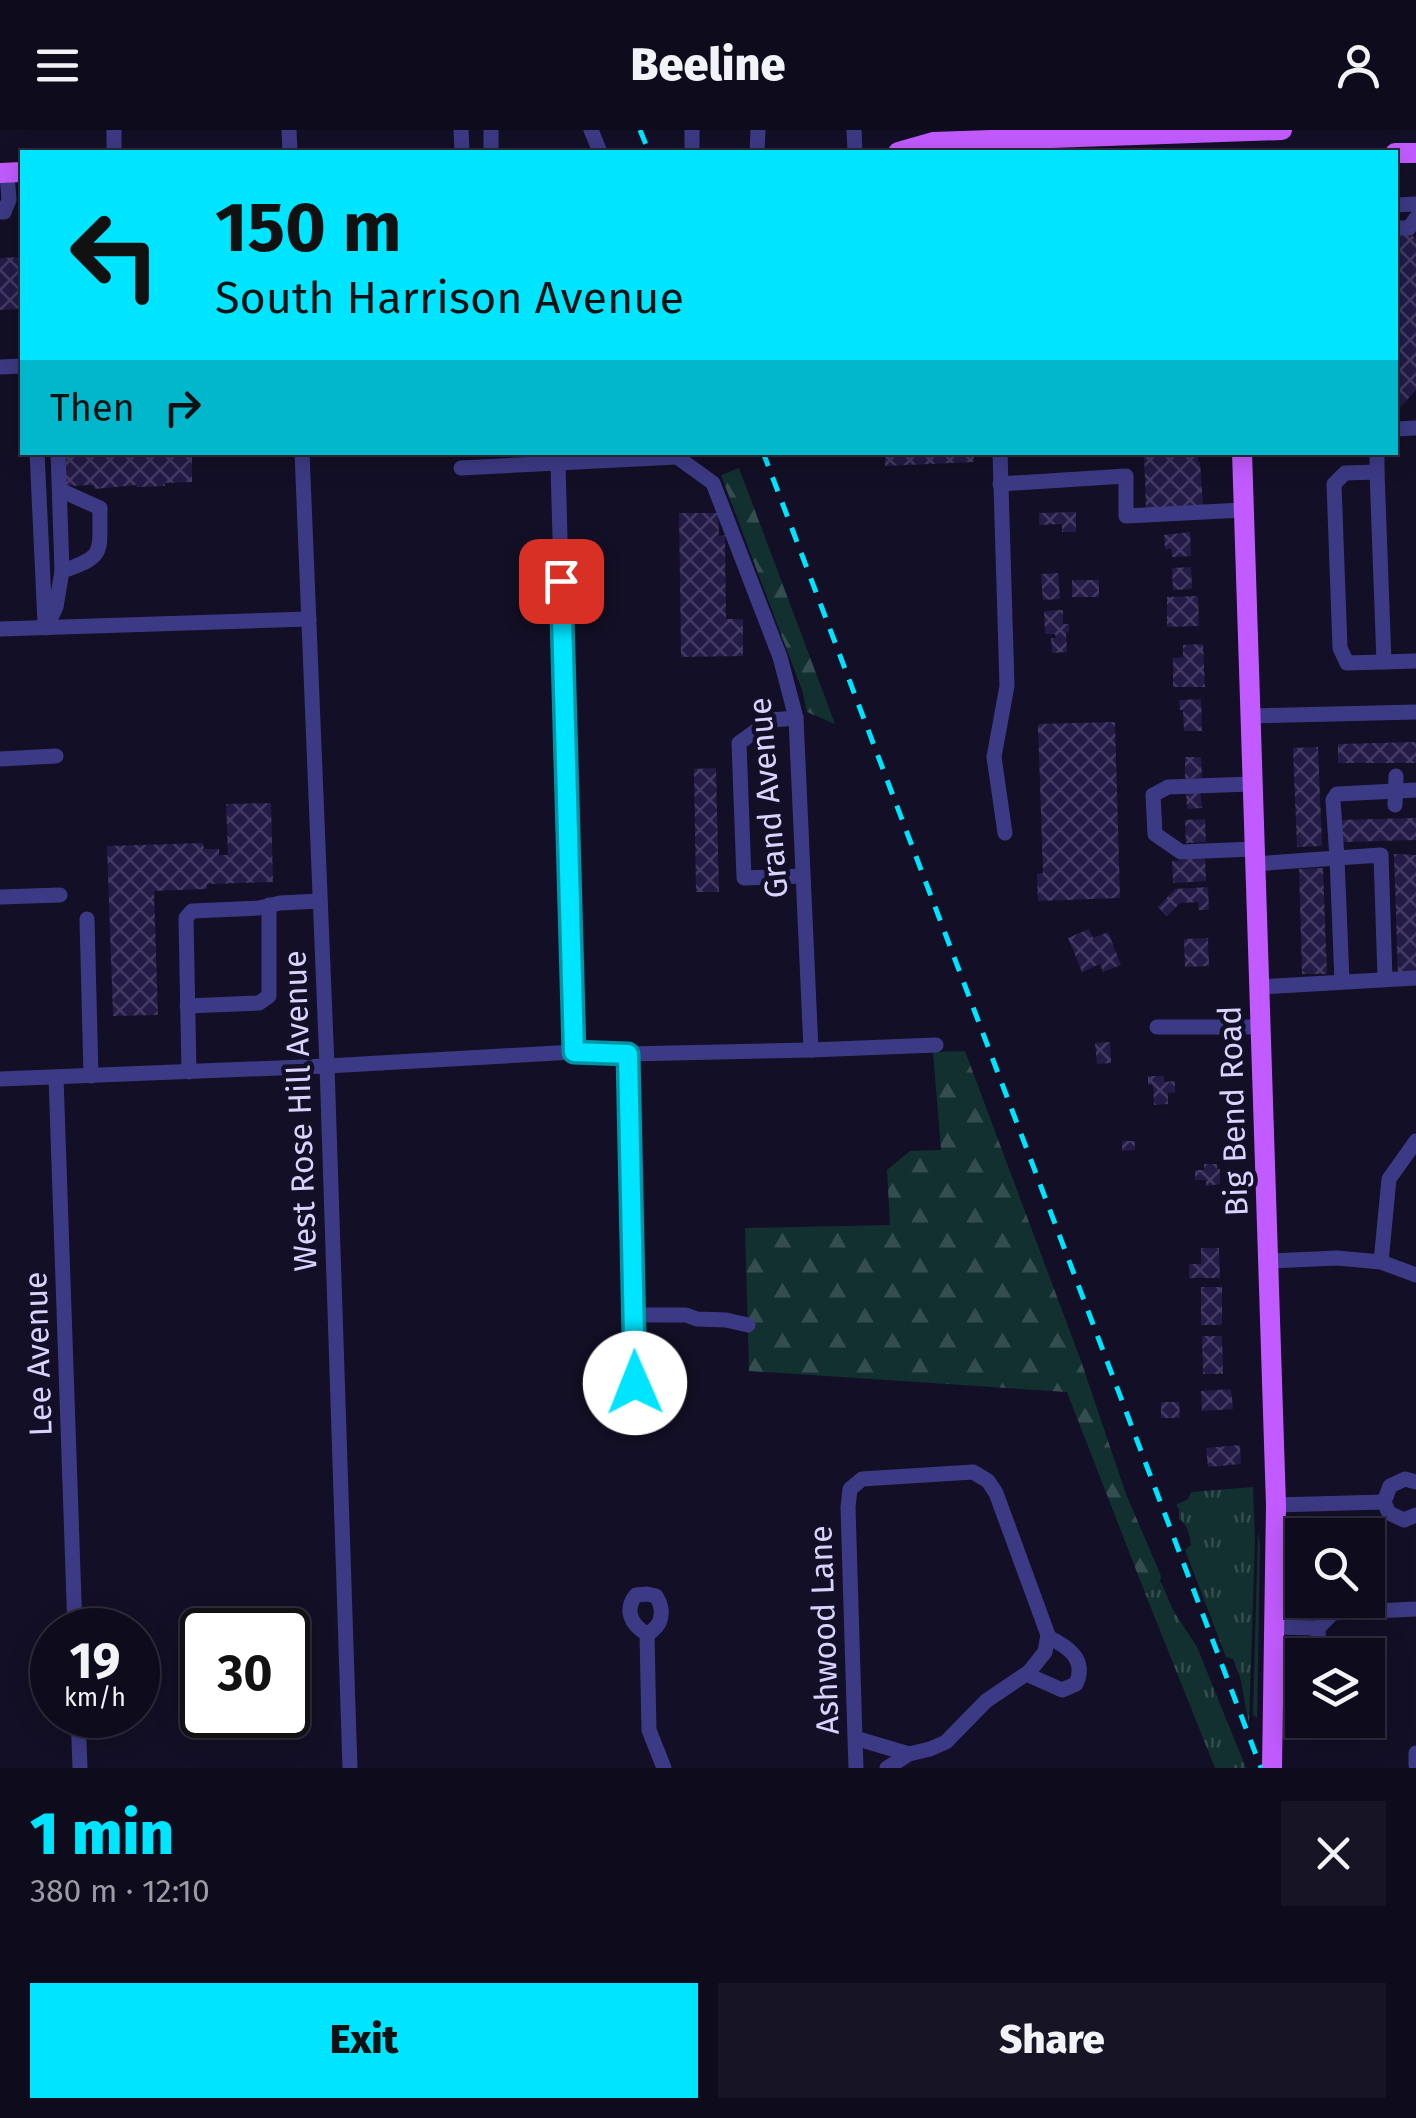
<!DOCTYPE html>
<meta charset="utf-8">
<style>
body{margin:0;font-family:"Fira Sans",sans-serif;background:#171425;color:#f1f3f6;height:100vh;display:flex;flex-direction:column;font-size:38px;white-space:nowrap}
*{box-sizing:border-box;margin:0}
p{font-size:32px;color:#9b9ba3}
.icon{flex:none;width:55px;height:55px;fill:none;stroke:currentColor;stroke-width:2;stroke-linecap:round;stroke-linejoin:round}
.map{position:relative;height:1638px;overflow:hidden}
.details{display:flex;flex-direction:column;background:#0e0b1c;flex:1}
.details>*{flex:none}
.banner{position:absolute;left:20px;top:20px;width:1378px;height:305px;border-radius:0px;box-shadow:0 5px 25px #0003,0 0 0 2px #2e2b3b;background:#00e5ff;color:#111;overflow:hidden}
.fabs{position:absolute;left:1285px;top:1388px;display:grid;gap:20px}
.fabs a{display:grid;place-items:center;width:100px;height:100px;border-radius:0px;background:#0e0b1c;box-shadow:0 5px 25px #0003,0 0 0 2px #2e2b3b;font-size:50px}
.speed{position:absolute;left:30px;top:1478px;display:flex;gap:20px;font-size:50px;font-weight:700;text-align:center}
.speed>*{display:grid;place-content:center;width:130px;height:130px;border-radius:50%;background:#0e0b1c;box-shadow:0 5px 25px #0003,0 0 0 2px #2e2b3b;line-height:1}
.speed small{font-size:25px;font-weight:400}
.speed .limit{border:5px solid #111;border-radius:15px;background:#fff;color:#111}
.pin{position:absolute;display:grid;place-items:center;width:85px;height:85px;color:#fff;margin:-42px;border-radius:20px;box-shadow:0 5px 15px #0006}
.me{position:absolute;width:110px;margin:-55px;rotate:359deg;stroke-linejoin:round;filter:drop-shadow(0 0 8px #0008)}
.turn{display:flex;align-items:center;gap:35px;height:210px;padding:0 30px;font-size:45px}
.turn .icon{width:130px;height:130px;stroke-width:2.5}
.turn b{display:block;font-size:70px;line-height:85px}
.then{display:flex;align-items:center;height:95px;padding:0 30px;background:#0003;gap:20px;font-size:38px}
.round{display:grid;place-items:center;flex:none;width:105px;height:105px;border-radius:0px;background:#171425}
.headline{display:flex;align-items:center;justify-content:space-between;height:170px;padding:0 30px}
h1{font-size:60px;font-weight:800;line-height:75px;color:#00e5ff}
.cta{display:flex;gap:20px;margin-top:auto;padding:20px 30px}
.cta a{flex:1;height:115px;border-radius:0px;background:#00e5ff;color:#111;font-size:40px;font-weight:800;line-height:115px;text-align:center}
.cta a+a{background:#171425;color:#f1f3f6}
header{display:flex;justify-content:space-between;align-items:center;height:130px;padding:0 30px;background:#0e0b1c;font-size:45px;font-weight:800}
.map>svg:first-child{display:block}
</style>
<header><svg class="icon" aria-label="menu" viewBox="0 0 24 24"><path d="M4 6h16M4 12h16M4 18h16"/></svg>Beeline<svg class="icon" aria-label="person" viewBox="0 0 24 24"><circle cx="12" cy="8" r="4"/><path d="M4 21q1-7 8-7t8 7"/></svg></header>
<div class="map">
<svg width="1416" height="1638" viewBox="0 0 1416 1638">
<defs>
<pattern id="grass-tufts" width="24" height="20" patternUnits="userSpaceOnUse" patternTransform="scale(2.5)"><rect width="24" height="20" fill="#12302f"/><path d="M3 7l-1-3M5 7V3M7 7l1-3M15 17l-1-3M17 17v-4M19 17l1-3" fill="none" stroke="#344d4e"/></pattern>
<pattern id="forest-firs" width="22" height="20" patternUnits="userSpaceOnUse" patternTransform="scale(2.5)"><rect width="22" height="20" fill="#12302f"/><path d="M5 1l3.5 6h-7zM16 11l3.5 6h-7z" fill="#344d4e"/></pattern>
<pattern id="building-cross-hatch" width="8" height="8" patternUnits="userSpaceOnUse" patternTransform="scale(2.5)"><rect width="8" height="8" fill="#241b47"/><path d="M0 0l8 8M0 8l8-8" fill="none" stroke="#433b63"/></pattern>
</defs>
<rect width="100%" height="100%" fill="#130f26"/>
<g fill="url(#grass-tufts)">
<path d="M1253,1357l2,54 -6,182c-6,-22 -5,-43 -16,-64l-7,-2 -41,-107 6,-5c-1,-9 -4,-22 -12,-26v-10l-3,-4 12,-6 3,-7z"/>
<path d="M1258,1401l2,12 -3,175 -4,-3z"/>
<path d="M1161,1452l12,28 24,37 49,121h-31l-70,-175 13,-6z"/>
</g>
<g fill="url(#forest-firs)">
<path d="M739,338l96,256 -28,-12 -5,-22 -81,-215z"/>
<path d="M965,921l116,310 45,133 35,82c0,11 -7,13 -16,17l-78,-201 -318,-21 -4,-143 145,-3 -3,-55 23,-19 31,-1 -8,-98z"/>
</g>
<g fill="url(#building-cross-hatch)">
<path d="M1395,89l21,20v151l-21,23z"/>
<path d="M19,127v6h3l-1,46 -21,1v-52z"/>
<path d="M63,322h129v30l-27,1v3l-28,1v-2l-43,4v-4l-28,1z"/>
<path d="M885,322h89v10l-89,4z"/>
<path d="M1144,322h54v10h2l3,45 -57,3z"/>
<path d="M1076,382v20h-14v-8l-23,1v-12z"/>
<path d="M679,383h39l1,23 6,-1 1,84h17v37l-62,1z"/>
<path d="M1190,402l1,24 -19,1 -1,-8h-6l-1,-14z"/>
<path d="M1191,437l1,22 -19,1 -1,-22z"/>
<path d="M1058,443l2,26 -17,1 -2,-26z"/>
<rect x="1072" y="450" width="27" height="17"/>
<path d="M1198,466l1,30 -32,1v-30z"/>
<path d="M1063,480v14h6v8l-3,1 1,19 -15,1 -1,-15h5l-1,-4h-10l-1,-23z"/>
<path d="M1203,514l2,43h-32v-29l10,-1v-12z"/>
<path d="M1201,569l1,32h-18l-1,-21h-3l-1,-10z"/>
<path d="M1115,592l5,176 -82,3 -1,-27 6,-1 -5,-149z"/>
<path d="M1416,612v21h-78v-19z"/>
<path d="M1318,617l4,99 -25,1 -4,-99z"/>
<path d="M1185,627h16l1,21 -17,1z"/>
<path d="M716,638l3,124h-23l-2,-123z"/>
<path d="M1200,657l2,21 -15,1 -1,-21z"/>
<path d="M271,673l2,79 -66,2v5l-53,2 4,124 -45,1 -6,-170 96,-3 1,6h15v6h9l-2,-51z"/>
<path d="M1416,688v22l-76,2 -1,-22z"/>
<path d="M1205,689l1,23 -20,1 -1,-23z"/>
<path d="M1394,724l22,1v119l-18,1z"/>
<path d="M1205,725l1,26 -33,2 -1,-22 13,-1v-4z"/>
<path d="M1323,738l4,106h-25l-3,-105z"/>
<path d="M1208,757l1,23h-10l-1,-8 -18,1 -13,13 -9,-9 17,-18z"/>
<path d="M1089,799l4,9 15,-6 13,33 -18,7 -3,-8 -18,8 -14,-34z"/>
<path d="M1208,808l1,28 -24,1 -1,-28z"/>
<path d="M1110,912l1,21 -14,1 -2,-21z"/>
<path d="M1148,946h16v6l11,-1v12h-7v11l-14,1 -1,-20h-5z"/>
<path d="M1122,1011h13v9l-13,1z"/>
<path d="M1204,1034h13v5h3v15l-14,2v-6h-11v-10h9z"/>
<path d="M1201,1118h18l1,30h-31v-14h12z"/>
<rect x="1201" y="1157" width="21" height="38"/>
<path d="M1202,1206h20l1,38h-20z"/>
<path d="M1231,1259l2,20 -31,2 -1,-20z"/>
<path d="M1161,1272h18l1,16h-19z"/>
<path d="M1240,1315l1,19 -33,3 -2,-19z"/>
</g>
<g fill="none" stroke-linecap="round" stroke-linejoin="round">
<g stroke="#3d3a85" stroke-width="15">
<path d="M114,0v22"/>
<path d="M289,0l1,22"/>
<path d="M461,0l1,22"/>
<path d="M491,0v22"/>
<path d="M591,0l9,22"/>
<path d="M854,0l1,22"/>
<path d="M692,22v-22"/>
<path d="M757,22l1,-22"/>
<path d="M1395,75l21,-1"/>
<path d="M0,82h4l5,-12 -2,-27"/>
<path d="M1395,98h14l7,-10"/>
<path d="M0,237l22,-1"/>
<path d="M1395,299l21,-1"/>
<path d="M37,322l8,171"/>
<path d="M302,322l25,614 23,702"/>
<path d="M675,322l2,5 36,26 67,174 16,61 15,332"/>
<path d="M1000,322l7,234 -13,71 11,76"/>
<path d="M1377,322v20l-32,1 -11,11 6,164 7,15 69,-2"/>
<path d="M558,334l16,588"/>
<path d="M461,338l216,-11"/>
<path d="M1377,342l7,190"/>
<path d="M1000,354l126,-8v40l117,-6"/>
<path d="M60,360l40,18c-1,44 7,48 -38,63"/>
<path d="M46,498l10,-21 6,-36 -4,-119"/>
<path d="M0,499l309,-10"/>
<path d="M1249,586l167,-4"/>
<path d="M796,588l-25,2 -32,23 5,135 59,-2"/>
<path d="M0,629l56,-3"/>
<path d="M1251,654l-83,3 -15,8 2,39 26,18 72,-3"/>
<path d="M1395,675l1,-29"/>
<path d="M1254,734l83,-6 -4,-58 4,-6 79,-4"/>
<path d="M0,767l60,-2"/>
<path d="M87,789l4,157"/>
<path d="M1342,851l-5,-123 44,-3 4,123"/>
<path d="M1259,857l157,-9"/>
<path d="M187,876l72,-3 10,-7v-91"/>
<path d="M1157,897h103"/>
<path d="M628,924l7,329"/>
<path d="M189,942l-3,-154 6,-7 67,-3 21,-5 40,-2"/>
<path d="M56,947l19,553"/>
<path d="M0,949l327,-13 247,-14 54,2 183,-4 125,-5"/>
<path d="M1269,1131l68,-3 44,4 35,13"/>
<path d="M1381,1132l8,-83 27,-38"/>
<path d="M634,1185h52l11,4 29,1 22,5"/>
<path d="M1384,1372l6,-16 15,-7 11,3"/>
<path d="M1384,1372l5,11 15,7 12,-5"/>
<path d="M1276,1375l108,-3"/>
<path d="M647,1464l9,2c9,14 7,30 -9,38 -16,-9 -23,-24 -11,-39z"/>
<path d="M1273,1497l45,1"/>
<path d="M647,1504l2,96 15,38"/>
<path d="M1319,1525l-1,-27 15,-15 83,-4"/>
<path d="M1026,1544l36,16 14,-6c11,-24 -7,-37 -28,-47"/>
<path d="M78,1585l2,53"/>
<path d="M855,1608l54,16 21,-5 16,-7 40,-41 43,-29 16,-20 3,-17 -52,-142 -8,-12 -15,-9 -111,7 -12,10 -2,18 7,231 1,30"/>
<path d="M1416,1623v12"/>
<path d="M887,1638l22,-14"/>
</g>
<g stroke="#c25bff" stroke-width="20">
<path d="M898,22l35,-10 349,-12"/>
<path d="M1395,23h21"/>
<path d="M0,43l22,-1"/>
<path d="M1242,322l34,1053 -4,263"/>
</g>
<g stroke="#00e5ff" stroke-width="5" stroke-dasharray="15 12" stroke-linecap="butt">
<path d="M640,0l9,22"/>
<path d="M763,322l498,1316"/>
</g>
</g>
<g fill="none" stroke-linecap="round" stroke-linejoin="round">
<g stroke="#0095a6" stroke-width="25">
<path id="route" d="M561,451l13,471 54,2 7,329"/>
</g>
<use href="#route" stroke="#00e5ff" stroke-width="18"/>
</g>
<g text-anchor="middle" stroke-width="9" stroke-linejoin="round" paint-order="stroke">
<g font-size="32" fill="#d9d4ff" stroke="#130f26">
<text transform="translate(768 668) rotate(-95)" y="11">Grand Avenue</text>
<text transform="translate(300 981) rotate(-92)" y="11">West Rose Hill Avenue</text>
<text transform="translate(1233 981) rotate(-92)" y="11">Big Bend Road</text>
<text transform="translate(38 1224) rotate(-92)" y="11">Lee Avenue</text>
<text transform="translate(824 1500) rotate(-92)" y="11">Ashwood Lane</text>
</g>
</g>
</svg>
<div class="fabs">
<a><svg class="icon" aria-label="search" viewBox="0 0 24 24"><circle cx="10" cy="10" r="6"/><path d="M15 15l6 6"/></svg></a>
<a><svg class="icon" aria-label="layers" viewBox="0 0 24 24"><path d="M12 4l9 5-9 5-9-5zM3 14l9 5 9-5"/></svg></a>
</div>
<div class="speed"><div>19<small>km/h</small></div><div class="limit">30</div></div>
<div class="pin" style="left:561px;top:451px;background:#d93025"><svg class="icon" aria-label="arrive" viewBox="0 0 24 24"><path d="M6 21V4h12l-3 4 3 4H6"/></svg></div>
<svg class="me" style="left:635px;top:1253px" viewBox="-20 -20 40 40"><circle r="19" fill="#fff"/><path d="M0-13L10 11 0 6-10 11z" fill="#00e5ff"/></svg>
<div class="banner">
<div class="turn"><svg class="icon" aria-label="left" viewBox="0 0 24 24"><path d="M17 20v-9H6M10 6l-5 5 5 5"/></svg><div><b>150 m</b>South Harrison Avenue</div></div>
<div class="then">Then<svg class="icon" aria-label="right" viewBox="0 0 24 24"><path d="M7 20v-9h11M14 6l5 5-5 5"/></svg></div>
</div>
</div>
<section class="details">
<div class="headline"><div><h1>1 min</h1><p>380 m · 12:10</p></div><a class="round"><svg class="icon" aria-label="close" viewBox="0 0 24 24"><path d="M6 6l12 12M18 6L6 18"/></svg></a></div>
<div class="cta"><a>Exit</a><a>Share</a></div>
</section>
